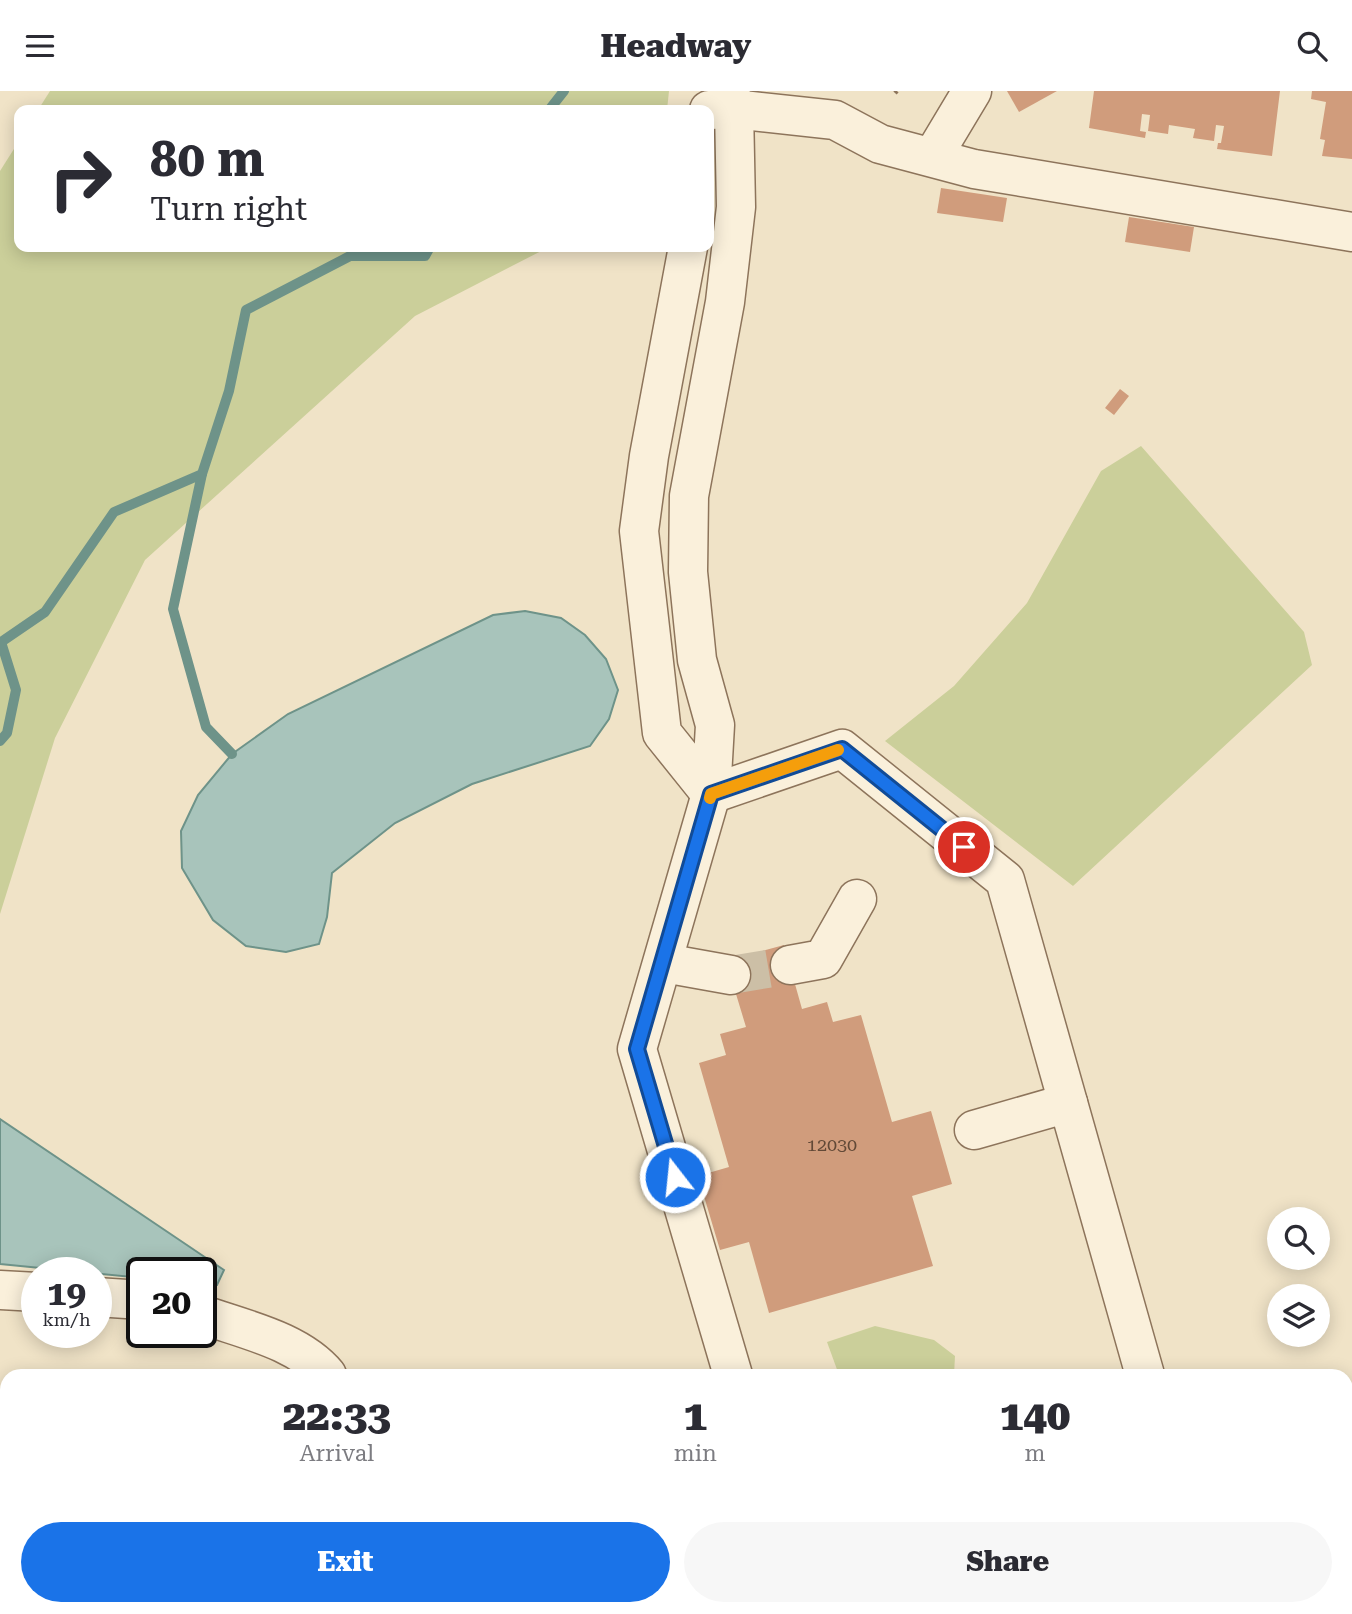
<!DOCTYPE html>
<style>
body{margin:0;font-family:"Roboto Serif",serif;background:#f7f7f7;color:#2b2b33;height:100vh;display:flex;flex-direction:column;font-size:26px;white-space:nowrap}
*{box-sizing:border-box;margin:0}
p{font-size:23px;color:#7c7c81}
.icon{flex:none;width:38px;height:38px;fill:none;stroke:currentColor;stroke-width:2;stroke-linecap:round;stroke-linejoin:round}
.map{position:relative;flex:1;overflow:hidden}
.panel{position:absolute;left:0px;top:1278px;width:1353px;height:247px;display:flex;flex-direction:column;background:#fff;border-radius:21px 21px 0 0;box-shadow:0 4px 18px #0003}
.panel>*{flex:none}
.banner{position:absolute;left:14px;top:14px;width:700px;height:147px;border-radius:14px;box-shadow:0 4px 18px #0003;background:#fff;color:#2b2b33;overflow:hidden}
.tools{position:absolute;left:1267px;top:1116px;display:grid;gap:14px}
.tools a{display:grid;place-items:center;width:63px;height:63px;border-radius:50%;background:#fff;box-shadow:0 4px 18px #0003;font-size:35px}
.speed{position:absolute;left:21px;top:1166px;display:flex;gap:14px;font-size:35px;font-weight:700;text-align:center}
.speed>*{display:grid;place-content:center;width:91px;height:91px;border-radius:50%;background:#fff;box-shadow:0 4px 18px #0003;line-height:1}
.speed small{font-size:18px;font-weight:400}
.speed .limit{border:4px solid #111;border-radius:10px;background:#fff;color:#111}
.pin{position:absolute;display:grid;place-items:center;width:60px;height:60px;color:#fff;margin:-30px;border:4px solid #fff;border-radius:50%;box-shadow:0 2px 7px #0007}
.me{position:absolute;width:77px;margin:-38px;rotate:344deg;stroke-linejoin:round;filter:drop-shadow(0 0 5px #0008)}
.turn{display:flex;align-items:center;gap:24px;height:147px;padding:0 21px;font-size:32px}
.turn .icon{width:91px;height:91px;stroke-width:2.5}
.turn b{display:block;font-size:49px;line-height:60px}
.eta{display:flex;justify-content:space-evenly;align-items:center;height:119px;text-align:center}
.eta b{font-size:42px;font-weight:800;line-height:49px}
.cta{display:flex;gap:14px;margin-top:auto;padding:14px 21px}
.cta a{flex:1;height:80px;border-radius:42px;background:#1a73e8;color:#fff;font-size:28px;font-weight:800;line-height:80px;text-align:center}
.cta a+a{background:#f7f7f7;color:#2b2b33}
header{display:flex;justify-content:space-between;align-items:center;height:91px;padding:0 21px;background:#fff;font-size:32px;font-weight:800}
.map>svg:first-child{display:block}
</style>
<header><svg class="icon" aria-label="menu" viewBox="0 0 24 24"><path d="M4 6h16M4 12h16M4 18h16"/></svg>Headway<svg class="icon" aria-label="search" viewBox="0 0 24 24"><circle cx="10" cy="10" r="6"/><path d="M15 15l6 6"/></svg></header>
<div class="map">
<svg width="1352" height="1523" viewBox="0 0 1352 1523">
<rect width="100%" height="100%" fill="#f0e3c7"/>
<g fill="#cbcf9a">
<path d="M50,0h619l-2,19h-629z"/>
<path d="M19,50v106h530l-134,69 -270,244 -90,178 -55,176v-743z"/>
<path d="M1141,355l163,186 8,33 -239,221 -188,-145 69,-55 73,-83 74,-132z"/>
<path d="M875,1235l59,14 21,16 -1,19h-115l-12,-33z"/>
</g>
<g fill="#a8c4bb" stroke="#6e9389" stroke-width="2">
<path d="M525,520l36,7 24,17 21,24 12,31 -9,29 -19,27 -118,38 -77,39 -63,50 -5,44 -8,27 -33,8 -40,-6 -33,-26 -31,-52 -1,-37 17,-36 34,-41 56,-40 205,-99z"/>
<path d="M0,1028l224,151 -7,15 -16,-1v-12h-59v6l-142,-14z"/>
</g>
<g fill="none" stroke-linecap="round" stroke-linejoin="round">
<g stroke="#6e9389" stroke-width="10">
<path d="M549,19l15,-19"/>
<path d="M202,383l-29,135 33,118 26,27"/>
<path d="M0,650l7,-8 9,-43 -15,-48 44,-30 69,-100 88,-38 27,-83 17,-81 104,-54h75l5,-9"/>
</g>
</g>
<g fill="#d09c7c">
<path d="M1007,0h50l-38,21z"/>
<path d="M1094,0h186l-8,65 -55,-7 1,-6h3l3,-17 -8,-1 -2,16 -21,-3 2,-9 -26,-4 -1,9 -20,-3 2,-16 -8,-1 -2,17 6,1 -1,6 -56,-10z"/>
<path d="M1312,0h40v68l-30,-3 3,-16 -5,-1 6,-37 -15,-3z"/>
<path d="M941,97l66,10 -4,24 -66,-9z"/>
<path d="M1129,126l65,10 -4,25 -65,-10z"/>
<path d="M1120,298l9,7 -15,19 -9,-7z"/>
<path d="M784,854l18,64 25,-7 6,20 28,-7 31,107 39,-11 21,73 -40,12 21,70 -164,47 -20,-71 -29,8 -22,-74 31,-9 -30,-104 27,-8 -6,-21 26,-7 -20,-66z"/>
</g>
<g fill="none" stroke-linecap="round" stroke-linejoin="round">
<path stroke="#ccbfa6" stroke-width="38" stroke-dasharray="38 19" stroke-linecap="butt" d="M731,884l59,-10"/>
<g stroke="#8d745b" stroke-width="41">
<g id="minor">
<path d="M730,0l4,18 2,98 -11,95 -36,194 -1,76 9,88 18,65 -4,69 -74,255 96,326"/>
<path d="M709,19l25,-1 101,11 45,24 94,25 378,63"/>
<path d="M933,65l39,-65"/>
<path d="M688,156l-39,209 -10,75 23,202 49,61"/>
<path d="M711,703l131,-45 163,131 140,495"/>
<path d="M664,872l67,12"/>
<path d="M790,874l33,-6 34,-60"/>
<path d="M974,1039l94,-27"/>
<path d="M0,1199l37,2"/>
<path d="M96,1206l46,3"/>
<path d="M201,1223c41,15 97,26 126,61"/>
<path d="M922,1517l14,6"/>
<path d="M30,1523l1,-6"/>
<path d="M564,1523l1,-6"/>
<path d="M757,1523l1,-6"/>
<path d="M1121,1523l1,-6"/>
</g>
</g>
<path stroke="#8d745b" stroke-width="4.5" stroke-dasharray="5 3.5" stroke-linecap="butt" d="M895,2l2,-2"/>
<use href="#minor" stroke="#faf0db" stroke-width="38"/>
</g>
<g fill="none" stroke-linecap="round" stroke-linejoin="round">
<g stroke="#114b97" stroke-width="18">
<path id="route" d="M675,1086l-38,-128 74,-255 131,-45 122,98"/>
</g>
<use href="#route" stroke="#1a73e8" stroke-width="12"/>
<path stroke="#f59e0b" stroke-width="12" d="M710,707l1,-4 127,-44"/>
</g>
<g text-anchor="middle" stroke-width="7" stroke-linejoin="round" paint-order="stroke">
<g font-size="18" fill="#624937">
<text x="832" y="1060">12030</text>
</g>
</g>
</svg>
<div class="tools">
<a><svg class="icon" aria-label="search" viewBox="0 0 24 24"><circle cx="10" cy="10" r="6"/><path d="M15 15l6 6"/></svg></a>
<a><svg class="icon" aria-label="layers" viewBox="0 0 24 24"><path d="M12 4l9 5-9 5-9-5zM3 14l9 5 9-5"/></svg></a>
</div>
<div class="speed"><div>19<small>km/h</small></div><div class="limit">20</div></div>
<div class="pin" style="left:964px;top:756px;background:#d93025"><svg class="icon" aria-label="arrive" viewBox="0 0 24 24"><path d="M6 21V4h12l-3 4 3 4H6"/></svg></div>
<svg class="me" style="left:675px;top:1086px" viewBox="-20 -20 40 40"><circle r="17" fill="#1a73e8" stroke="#fff" stroke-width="3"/><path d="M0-11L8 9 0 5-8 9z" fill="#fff"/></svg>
<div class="banner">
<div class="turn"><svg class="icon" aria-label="right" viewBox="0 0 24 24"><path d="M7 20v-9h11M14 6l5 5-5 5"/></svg><div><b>80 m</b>Turn right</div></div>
</div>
<section class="panel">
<div class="eta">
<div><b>22:33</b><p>Arrival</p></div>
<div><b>1</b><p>min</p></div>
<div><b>140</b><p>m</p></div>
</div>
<div class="cta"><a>Exit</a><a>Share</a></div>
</section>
</div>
